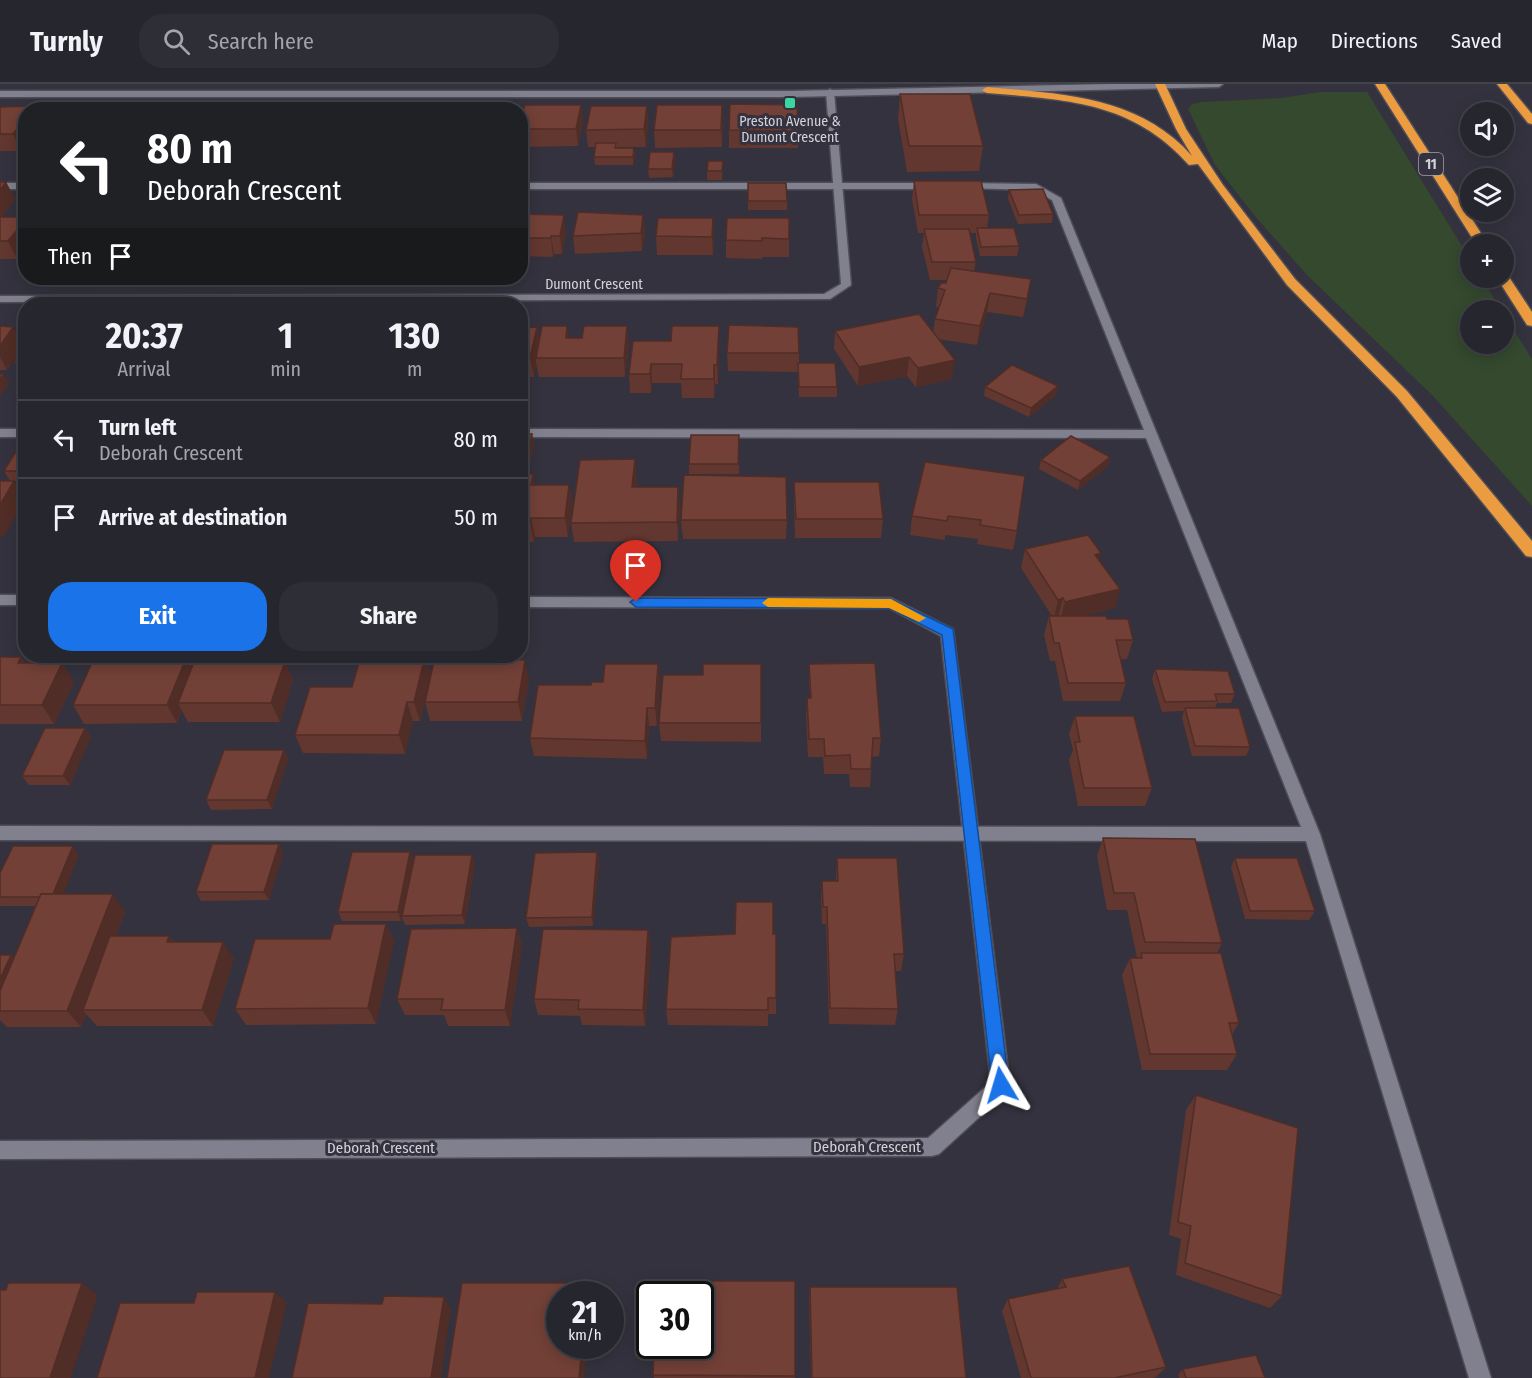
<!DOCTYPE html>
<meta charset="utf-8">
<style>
body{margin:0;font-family:"Fira Sans Condensed",sans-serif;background:#2e2e36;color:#f1f3f6;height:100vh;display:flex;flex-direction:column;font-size:22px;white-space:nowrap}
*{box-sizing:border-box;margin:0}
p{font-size:20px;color:#a4a5aa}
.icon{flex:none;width:33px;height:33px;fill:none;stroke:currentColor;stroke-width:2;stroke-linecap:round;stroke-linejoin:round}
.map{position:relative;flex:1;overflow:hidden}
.drawer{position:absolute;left:18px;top:213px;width:510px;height:366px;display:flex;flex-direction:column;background:#26262e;border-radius:24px;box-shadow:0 3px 15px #0003,0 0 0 2px #42434a}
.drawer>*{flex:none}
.guide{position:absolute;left:18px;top:18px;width:510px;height:183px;border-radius:24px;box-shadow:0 3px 15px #0003,0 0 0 2px #42434a;background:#202124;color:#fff;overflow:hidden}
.tools{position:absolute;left:1460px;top:18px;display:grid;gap:12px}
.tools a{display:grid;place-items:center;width:54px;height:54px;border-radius:50%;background:#26262e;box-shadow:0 3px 15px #0003,0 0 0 2px #42434a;font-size:30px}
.speed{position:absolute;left:546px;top:1197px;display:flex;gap:12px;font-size:30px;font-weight:700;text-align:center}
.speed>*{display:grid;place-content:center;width:78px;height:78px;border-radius:50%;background:#26262e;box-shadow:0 3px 15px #0003,0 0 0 2px #42434a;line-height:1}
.speed small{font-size:15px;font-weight:400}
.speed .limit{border:3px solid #111;border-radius:9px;background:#fff;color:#111}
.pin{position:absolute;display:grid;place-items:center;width:51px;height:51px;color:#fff;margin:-62px -26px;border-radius:50% 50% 50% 0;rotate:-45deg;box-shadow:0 0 6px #0007}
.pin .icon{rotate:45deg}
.me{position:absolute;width:66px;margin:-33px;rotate:353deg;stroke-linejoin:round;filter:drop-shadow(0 0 4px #0008)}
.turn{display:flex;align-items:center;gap:21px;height:126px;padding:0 30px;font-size:27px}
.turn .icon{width:78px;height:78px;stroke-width:2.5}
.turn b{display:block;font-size:42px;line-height:51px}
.then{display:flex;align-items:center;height:57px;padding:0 30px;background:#0003;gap:12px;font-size:22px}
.eta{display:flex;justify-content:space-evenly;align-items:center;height:102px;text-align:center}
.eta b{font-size:36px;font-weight:700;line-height:42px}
.action{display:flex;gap:12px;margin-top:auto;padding:12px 30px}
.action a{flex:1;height:69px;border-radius:24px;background:#1a73e8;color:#fff;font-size:24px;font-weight:700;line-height:69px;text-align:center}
.action a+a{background:#2e2e36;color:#f1f3f6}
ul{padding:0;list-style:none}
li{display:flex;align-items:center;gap:18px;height:78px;padding:0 30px;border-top:2px solid #42434a}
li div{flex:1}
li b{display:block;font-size:22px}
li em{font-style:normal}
header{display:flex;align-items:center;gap:36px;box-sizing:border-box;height:84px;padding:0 30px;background:#26262e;border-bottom:2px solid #42434a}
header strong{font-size:28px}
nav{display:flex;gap:33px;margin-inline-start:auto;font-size:21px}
.search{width:420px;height:54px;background:#2e2e36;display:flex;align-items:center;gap:15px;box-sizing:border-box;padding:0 21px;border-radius:24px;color:#a4a5aa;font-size:22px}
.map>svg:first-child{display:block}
</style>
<header>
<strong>Turnly</strong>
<div class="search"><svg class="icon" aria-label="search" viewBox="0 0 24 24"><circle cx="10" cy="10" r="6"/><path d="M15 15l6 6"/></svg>Search here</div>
<nav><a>Map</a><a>Directions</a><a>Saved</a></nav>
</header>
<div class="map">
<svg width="1532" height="1294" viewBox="0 0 1532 1294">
<rect width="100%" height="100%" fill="#33323e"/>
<path fill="#34492e" d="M1320,8h47l103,167v19h11l21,32h-32v34h33v-31l29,46v147l-100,-111 -125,-120 -53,-60 -39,-50 -27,-56 4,-5 10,-2 80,-4z"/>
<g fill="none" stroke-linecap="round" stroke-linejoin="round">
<g stroke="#4f4d57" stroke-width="3">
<g id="service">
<rect x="0" y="99" width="26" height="6"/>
<path d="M520,99h414l5,3 -5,3h-414z"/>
<path d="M964,99l72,1 25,14 259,636 171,544h-22l-163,-537 -1306,-1v-14l1301,1 -155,-389 -626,-1v-8l624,1 -92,-230 -18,-10 -73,-2v-4z"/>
<rect x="0" y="345" width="26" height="8"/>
</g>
</g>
<g stroke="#4f4d57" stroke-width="3">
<g id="minor">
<path d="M830,5l4,3 17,193 -21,14 -830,3v-6l824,-2 17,-10 -15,-192z"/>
<rect x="0" y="511" width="26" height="10"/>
<path d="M520,513l371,1 62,31 57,456 -2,6 -69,63 -7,2 -932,3v-18l928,-3 63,-56 -50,-446 -52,-28 -369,-1z"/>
</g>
</g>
<g stroke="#4f4d57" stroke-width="3">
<path id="secondary" d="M1109,0h114l-4,3 -429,10h-790v-6h790z"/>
</g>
<g stroke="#4f4d57" stroke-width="3">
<g id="motorway">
<path d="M1155,0h10l21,45 37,56 72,94 112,112 125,150v16l-6,-1 -129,-159 -110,-112 -89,-121 -9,1c-57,-64 -122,-65 -202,-72l-5,-3 5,-3c74,7 152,9 205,69l-16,-27z"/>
<path d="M1375,0h10l103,160h-12z"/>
<path d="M1497,0h10l25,30v10l-4,-1z"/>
<path d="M1503,189l4,1 25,38v14l-5,-1 -30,-47h6z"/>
</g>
</g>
<use href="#service" fill="#81808e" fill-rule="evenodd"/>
<use href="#minor" fill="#81808e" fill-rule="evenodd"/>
<use href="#secondary" fill="#81808e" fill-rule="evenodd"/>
<use href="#motorway" fill="#ec9c40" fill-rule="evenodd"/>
</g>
<g fill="#62372f">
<path d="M900,10l83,52 -4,25 -72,1 -9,-53z"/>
<path d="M581,21l2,17 -5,24 -58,1v-27z"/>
<path d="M647,22l1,17 -2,24h-29v1h17l1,9 -2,8h-38l-1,-8 1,-10h-7l-2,-17z"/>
<path d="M0,23l26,3v35l-5,6h-21z"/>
<path d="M723,38l-1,25 -67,1 -1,-18z"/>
<path d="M729,46l69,1v17h-69z"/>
<path d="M674,68l1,9 -2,16 -24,1 -1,-9z"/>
<path d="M723,77l-1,19h-15v-9z"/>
<path d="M914,97l75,34 -2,13 32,18 -2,10h-37l-4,-18v-5h-6l6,29 -2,9 54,27 -5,19 -36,-5 -10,33 -39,-6 14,40 -36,8 -9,-11 -49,10 -24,-37 1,-18 98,2 2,-14 4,-12h-3l2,-19 8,-5v-3h-16l-8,-33 2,-14h-6l-6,-34z"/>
<path d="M0,98h6l9,17 -13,18h24v40l-3,-5 -6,7h-17z"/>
<path d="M748,99l39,18v9h-39z"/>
<path d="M1009,106l44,24 -1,9 -34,1 -10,-25z"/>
<path d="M520,130l46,19 -4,21h-8l-1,3 -33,-1z"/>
<path d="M643,131l2,18 -3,18 -67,3 -2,-18z"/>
<path d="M713,134l1,18 -1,19h-56l-1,-19z"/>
<path d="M789,134v39h-27v2l-36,-1v-18z"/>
<path d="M0,242l23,19 -16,25h-7z"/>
<path d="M537,243l2,13 30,-2 60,6 -4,33h-86l-3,-14 -2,14h-14v-49z"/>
<path d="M671,257l48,4 -1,39h-3l-1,14h-32l-1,-15h-29l-1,10h-21l-1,-19z"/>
<path d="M26,260v36h-2l-10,-19z"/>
<path d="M727,269h72v10l38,24v10h-38l-1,-25 -70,-1z"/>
<path d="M1058,302l-2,9 -27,22 -45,-21 1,-9z"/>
<path d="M520,350l14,10 -5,25h-9z"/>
<path d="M739,351v39h-50v-10z"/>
<path d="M26,356v41h-16l-6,-10z"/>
<path d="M1110,373l-2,9 -30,24 -39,-21 2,-9z"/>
<path d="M925,378l92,69 -4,19 -36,-6 1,-5 -33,-4v5l-35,-5 2,-19z"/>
<path d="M520,390l15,11h34l3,18 -4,34h-33l-1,5h-14z"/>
<path d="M637,394l-1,9h42l2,18 -2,36 -104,1 -3,-19z"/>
<path d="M794,398l89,37 -2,19h-86l-1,-37z"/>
<path d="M681,436h106l-1,19h-103z"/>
<path d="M1025,465l74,11 21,29 -5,19 -33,8 25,3 26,21 -6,19h-7l6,24 -6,18h-57l-8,-40h-5l-6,-26 5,-19h3l-31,-48z"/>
<path d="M187,572l5,11 93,-6 8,19 -13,42h-92l-6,-11 -5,12 -93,1 -11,-19z"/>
<path d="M425,572l6,19 -11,46h-7l-8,33 -102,-1 -8,-18 57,-48z"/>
<path d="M0,573h21l4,6 49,19 -20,42h-54z"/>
<path d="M658,580l2,19 -3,43h-8l-2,33 -113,-3 -4,-18 61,-53z"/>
<path d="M761,580v78l-100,-1 -2,-18 44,-48z"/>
<path d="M809,580l72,74 -2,18 -7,1 -2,30h-20l-1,-13h-25l-1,-17h-15l-2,-40 1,-19h3l-1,-16z"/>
<path d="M1155,585l80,25 -4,9h-14l-2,5 35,39 -4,9h-54l-10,-38 2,-7 -22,1 -10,-33z"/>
<path d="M529,595l-7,42h-92l-5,-19z"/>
<path d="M1075,632l77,72 -7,18h-67l-9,-46 4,-10 -4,-16z"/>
<path d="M85,644l6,9 -21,48h-41l-7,-9z"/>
<path d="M284,666l4,9 -16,50 -61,1 -5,-10z"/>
<path d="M1103,754l119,105 -5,10 22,70 -7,11 5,20 -10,16h-85l-20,-95 8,-17h7l-10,-48h-20l-10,-54z"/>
<path d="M279,760l4,9 -14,47 -68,1 -5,-9z"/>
<path d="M410,768l3,9 62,3 -10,60 -60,1 -3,-8 -1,4h-59l-4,-9z"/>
<path d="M597,768l2,9 -6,65 -64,1 -3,-9z"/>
<path d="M79,771l-16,39 62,17 -9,25h53l5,6 60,16 -21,68h-116l-11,-12 -5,13h-74l-7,-7v-65h11l3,3 22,-52h-36v-33z"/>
<path d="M837,774l67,96 -3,17h-6l3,38 -3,16 -66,-1 -3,-100h-4l-1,-25 1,-18h14z"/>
<path d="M1235,774l80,53 -6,9 -64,-1 -14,-52z"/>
<path d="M517,844l5,17 -12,81h-62l-4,-11h-39l-8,-16z"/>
<path d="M648,846l3,16 -6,80 -63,-1 -2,-9 -42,-1 -4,-16z"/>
<path d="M773,850h3v80h-8v12l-100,-1 -2,-16z"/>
<path d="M394,856l-18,84 -130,1 -11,-16z"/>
<path d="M1196,1011l86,201 -12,12 -94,-33 5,-36 -12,-4 17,-125z"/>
<path d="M1062,1195l104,88 -10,10 -3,1h-132l-19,-67 6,-12 49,-10z"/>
<path d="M795,1197v97h-141l-1,-3z"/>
<path d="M810,1203l156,91h-155l-2,-79z"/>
<path d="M1183,1285l82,9h-86l-1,-3z"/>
</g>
<g fill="#502d26">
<path d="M581,21l2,17 -5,24 -2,-17z"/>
<path d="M722,21l1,17 -1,25 -1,-17z"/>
<path d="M647,22l1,17 -2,24 -2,-18z"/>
<path d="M26,34v27l-5,6 -8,-17z"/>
<path d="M634,64l1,9 -2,8v-8z"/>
<path d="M674,68l1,9 -2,16 -1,-8z"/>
<path d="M6,98l9,17 -15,21v-30z"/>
<path d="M564,131l2,18 -4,21 -2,-18z"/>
<path d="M643,131l2,18 -3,18 -1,-18z"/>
<path d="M713,134l1,18 -1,19 -1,-18z"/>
<path d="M26,135v20h-10l7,13 -6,7 -9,-18z"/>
<path d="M551,152l3,18 -1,3 -2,-19z"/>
<path d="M1031,195l-3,19 -5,19 4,-18z"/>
<path d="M990,209l-3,19 -10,33 3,-19z"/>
<path d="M567,242l3,19 -4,-7z"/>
<path d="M627,242l2,18 -4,33 -1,-19z"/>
<path d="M719,242v19l-1,39 -1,-19z"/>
<path d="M13,243l10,18 -16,25 -7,-13v-11z"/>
<path d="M537,243l3,18 -4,13v5l-2,14 -4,-19z"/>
<path d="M909,273l-2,19 -49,10 1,-19z"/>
<path d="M955,276l-3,19 -36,8 2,-19z"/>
<path d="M651,280l1,19 -1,10 -1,-19z"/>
<path d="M714,281l1,19 -1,14z"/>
<path d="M4,290l5,9 -9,14v-17z"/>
<path d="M1058,302l-2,9 -27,22 2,-9z"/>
<path d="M532,350l2,10 -5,25 -2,-9z"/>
<path d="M1110,373l-2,9 -30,24 2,-9z"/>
<path d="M635,375l2,19 -3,28 -2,-19z"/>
<path d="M533,390l3,19 -5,-8z"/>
<path d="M14,397l11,19 -22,38 -3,-4v-29z"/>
<path d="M569,401l3,18 -4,34 -3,-19z"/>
<path d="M678,403l2,18 -2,36 -1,-19z"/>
<path d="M531,434l4,19 -1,5 -4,-19z"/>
<path d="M1101,469l-5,19 -1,-17z"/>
<path d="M1120,505l-5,19 -55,13 5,-19z"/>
<path d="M1063,514l-5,19 -4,1 4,-18z"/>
<path d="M187,572l9,19 -18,28 4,8 -5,12 -10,-18z"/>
<path d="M425,572l6,19 -11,46 -6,-19z"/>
<path d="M21,573l12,19 -15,-13z"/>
<path d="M525,576l4,19 -7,42 -4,-19z"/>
<path d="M285,577l8,19 -13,42 -9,-19z"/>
<path d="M62,579l12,19 -20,42 -12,-19z"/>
<path d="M658,580l2,19 -3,43 -2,-18z"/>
<path d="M407,618l6,19 -8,33 -6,-19z"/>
<path d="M647,624l2,18 -2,33 -2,-18z"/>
<path d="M85,644l6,9 -21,48 -7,-9z"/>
<path d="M284,666l4,9 -16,50 -5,-9z"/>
<path d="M279,760l4,9 -14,47 -5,-8z"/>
<path d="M73,762l6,9 -20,51 -7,-9z"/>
<path d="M410,768l3,9 -12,60 -3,-9z"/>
<path d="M597,768l2,9 -6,65 -1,-9z"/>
<path d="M472,771l3,9 -10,60 -3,-9z"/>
<path d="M113,810l12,17 -37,99h-5l3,4 -5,13 -14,-16z"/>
<path d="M386,840l8,16 -18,84 -8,-16z"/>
<path d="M517,844l5,17 -12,81 -5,-16z"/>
<path d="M648,846l3,16 -6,80 -2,-16z"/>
<path d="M169,852l12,17 -14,-11z"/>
<path d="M223,858l11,16 -21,68 -11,-16z"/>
<path d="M11,871l8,8 -19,42v-26z"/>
<path d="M82,1199l16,12 -27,83h-21z"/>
<path d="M587,1199l4,11h-5z"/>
<path d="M275,1208l12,11 -18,75h-14z"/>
<path d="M444,1213l7,12 -10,69h-10z"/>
<path d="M582,1262h5l-3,32h-5z"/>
</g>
<g fill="#724037" stroke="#502d26" stroke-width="1.5">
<path d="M900,10h70l13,52h-74z"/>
<path d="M309,20h66l-3,6h-66z"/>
<path d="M381,20l66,1 -2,5h-66z"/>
<path d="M730,20l67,1 1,26 -69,-1z"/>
<path d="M108,21h58l-3,5h-58z"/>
<path d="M456,21h57l-1,5h-57z"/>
<path d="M525,21h56l-5,24h-56v-9z"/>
<path d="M657,21h65l-1,25h-67z"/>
<path d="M35,22l-2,4h-7v8l-13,16h-13v-27z"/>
<path d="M99,22l-2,4h-54l2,-3z"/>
<path d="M174,22h56l-2,4h-56z"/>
<path d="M242,22h55l-2,4h-56z"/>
<path d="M591,22h56l-3,23 -58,1z"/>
<path d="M596,59h20l-1,5h19l-1,9h-39z"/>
<path d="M650,68h24l-2,17h-24z"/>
<path d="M708,77h15l-1,10h-15z"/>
<path d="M914,97h67l8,34h-70z"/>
<path d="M0,98h6l-6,8z"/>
<path d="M748,99h38l1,18h-39z"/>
<path d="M1043,105l10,25 -34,1 -10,-25z"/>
<path d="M578,128l65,3 -2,18 -68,3z"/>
<path d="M520,130l44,1 -4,21h-9v2h-31z"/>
<path d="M0,133h26v2l-18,22h-8z"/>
<path d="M658,134h55l-1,19 -56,-1z"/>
<path d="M727,134h62v21l-27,-1v3l-36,-1z"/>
<path d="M26,142v13h-10z"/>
<path d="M977,144h37l5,18 -38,1z"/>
<path d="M924,145h45l7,33h-44z"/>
<path d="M951,184l80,11 -4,20 -37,-6 -10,33 -45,-7 10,-29 -7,-2 3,-5h5z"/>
<path d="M919,230l36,46 -37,8 -9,-11 -50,10 -24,-36z"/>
<path d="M729,241l69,2 1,26h-72z"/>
<path d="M0,242l13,1 -13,19z"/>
<path d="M542,242h25l-1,12h16l2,-12h43l-3,32h-88z"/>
<path d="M672,242h47l-2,39h-3v14h-33l1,-15h-31l-1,10h-21l4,-33h38z"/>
<path d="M537,243l-7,31h-10v-30z"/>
<path d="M26,260v17h-12z"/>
<path d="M798,279h37l2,24h-38z"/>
<path d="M1012,281l46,21 -27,22 -46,-21z"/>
<path d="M0,290h4l-4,6z"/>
<path d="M520,350h12l-5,26h-7z"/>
<path d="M691,351h48l-1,29h-49z"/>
<path d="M1071,352l39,21 -30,24 -39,-21z"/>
<path d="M23,356h3v31h-22z"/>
<path d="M635,375l-3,28h46l-1,35 -106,1 9,-63z"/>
<path d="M925,378l100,14 -8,55 -37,-6 1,-5 -33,-4 -1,5 -35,-5z"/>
<path d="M520,390h13l-2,11h38l-4,33h-34l-1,5h-10z"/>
<path d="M684,391l102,2 1,43h-106z"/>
<path d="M0,397h14l-14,24z"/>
<path d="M794,398h85l4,37h-87z"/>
<path d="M1088,451l13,18 -6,2 25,34 -55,13 -2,-4 -5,2 -33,-51z"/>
<path d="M1049,532h57l1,3h21l5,21h-17l10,43h-58l-9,-40h-5z"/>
<path d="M95,572h92l-20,49h-94z"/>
<path d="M361,572h64l-11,46h-7l-8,33h-104l15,-48h42z"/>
<path d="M0,573h21l-3,6h44l-20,42h-42z"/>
<path d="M196,573l89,4 -14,42h-93z"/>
<path d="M435,573l90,3 -7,42h-93z"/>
<path d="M875,579l6,75h-8l-2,31h-20l-1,-14 -25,1 -1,-17h-15l-2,-41h4l-2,-34z"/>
<path d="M605,580h53l-3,44h-8l-2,33 -115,-3 8,-53h53l1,-3h11z"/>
<path d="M703,580h58v59h-102l4,-48h40z"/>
<path d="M1155,585l73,2 7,23h-20l2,7 -52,1z"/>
<path d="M1185,624h54l11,39 -55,-1z"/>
<path d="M1075,632h59l18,72h-68l-9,-46h5z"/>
<path d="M45,644h40l-22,48h-41z"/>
<path d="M224,666h60l-17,50h-61z"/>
<path d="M1103,754l92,1 27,104 -77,-1 -11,-49h-20z"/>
<path d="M212,760h67l-15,48h-68z"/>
<path d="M13,762h60l-20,48h-12l-1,3h-40v-24z"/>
<path d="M352,768h58l-12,60h-60z"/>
<path d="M597,768l-5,65 -66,1 9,-65z"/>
<path d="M415,771h57l-10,60 -60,1z"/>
<path d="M837,774h60l7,96h-10l4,55 -68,-1 -3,-101h-4l-1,-26h16z"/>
<path d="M1235,774h62l18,53h-65z"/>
<path d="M41,810h72l-46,117h-67v-20z"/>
<path d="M736,818h37v32h3v64h-8v12l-102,-1 5,-72 64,-3z"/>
<path d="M334,840h52l-18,84 -133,1 20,-70h75z"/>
<path d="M517,844l-12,82h-64l2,-11h-46l14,-70z"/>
<path d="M543,845l105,1 -5,80 -65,-1 1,-9 -45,-1z"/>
<path d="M110,852h59l-2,6h56l-21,68h-119z"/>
<path d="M1141,869h80l18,70h-10l8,31h-87l-20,-96h12z"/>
<path d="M0,871h11l-11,24z"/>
<path d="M1196,1011l102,33 -16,168 -97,-33 6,-37 -13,-4z"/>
<path d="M1129,1182l37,101 -52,11h-83l-23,-79 58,-12 -4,-8z"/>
<path d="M658,1197h137v95l-142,-1 1,-29h46v-52h-43z"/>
<path d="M8,1199h74l-32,95h-50v-88h6z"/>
<path d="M462,1199h125l-1,11h-26v52h22l-3,32h-132z"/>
<path d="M810,1203h147l9,91h-154z"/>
<path d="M197,1208h78l-20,86h-158l23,-75h74z"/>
<path d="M384,1212l60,1 -13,81h-139l16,-75 74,1z"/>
<path d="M1256,1271l9,23h-79l-3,-9z"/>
</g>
<path fill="#1a73e8" stroke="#114b97" stroke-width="1.5" d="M636,514l255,1 62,30 56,456 -2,5 -6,3 -6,-3 -3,-5 -50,-450 -53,-27 -253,-1 -6,-5z"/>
<path fill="#f59e0b" d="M768,514l123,1 35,19 -7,4 -30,-14 -121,-1 -6,-4z"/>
<rect fill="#3ed4a2" stroke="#33323e" stroke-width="2" x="784" y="13" width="12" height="12" rx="3"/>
<g text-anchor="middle" stroke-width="6" stroke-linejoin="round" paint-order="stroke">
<g font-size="14" fill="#d4d3db" stroke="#33323e">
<text x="790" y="42">Preston Avenue &amp;<tspan x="790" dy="16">Dumont Crescent</tspan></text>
</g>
<rect fill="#33323e" stroke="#a4a3ac" stroke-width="1.5" x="1419" y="69" width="24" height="22" rx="4.5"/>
<g font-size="14" font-weight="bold" fill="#d4d3db">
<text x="1431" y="85">11</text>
</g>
<g font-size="14" fill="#d4d3db" stroke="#33323e">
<text x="594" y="205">Dumont Crescent</text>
</g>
<g font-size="15" fill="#d4d3db" stroke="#33323e">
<text x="867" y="1068">Deborah Crescent</text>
<text x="381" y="1069">Deborah Crescent</text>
</g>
</g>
</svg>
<div class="tools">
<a><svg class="icon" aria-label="sound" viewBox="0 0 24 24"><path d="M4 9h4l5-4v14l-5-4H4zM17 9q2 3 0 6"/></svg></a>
<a><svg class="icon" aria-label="layers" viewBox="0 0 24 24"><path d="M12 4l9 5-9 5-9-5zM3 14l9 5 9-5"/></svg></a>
<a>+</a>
<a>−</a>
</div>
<div class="speed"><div>21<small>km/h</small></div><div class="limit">30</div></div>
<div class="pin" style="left:636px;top:518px;background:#d93025"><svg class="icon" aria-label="arrive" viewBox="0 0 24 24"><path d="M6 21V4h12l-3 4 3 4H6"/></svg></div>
<svg class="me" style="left:1001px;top:1001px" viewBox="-20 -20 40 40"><path d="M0-17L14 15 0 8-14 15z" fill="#1a73e8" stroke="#fff" stroke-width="4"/></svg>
<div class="guide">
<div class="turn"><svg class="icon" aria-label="left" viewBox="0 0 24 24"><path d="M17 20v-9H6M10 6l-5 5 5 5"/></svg><div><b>80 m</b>Deborah Crescent</div></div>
<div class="then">Then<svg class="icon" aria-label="arrive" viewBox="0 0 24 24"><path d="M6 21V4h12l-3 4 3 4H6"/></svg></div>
</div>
<section class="drawer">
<div class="eta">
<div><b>20:37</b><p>Arrival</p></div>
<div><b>1</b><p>min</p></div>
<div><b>130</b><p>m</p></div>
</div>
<ul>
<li><svg class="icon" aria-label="left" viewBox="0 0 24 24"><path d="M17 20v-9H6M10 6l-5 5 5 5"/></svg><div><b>Turn left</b><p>Deborah Crescent</p></div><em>80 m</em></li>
<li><svg class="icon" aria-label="arrive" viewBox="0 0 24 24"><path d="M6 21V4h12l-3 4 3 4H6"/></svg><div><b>Arrive at destination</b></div><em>50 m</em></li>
</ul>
<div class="action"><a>Exit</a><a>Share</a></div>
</section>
</div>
